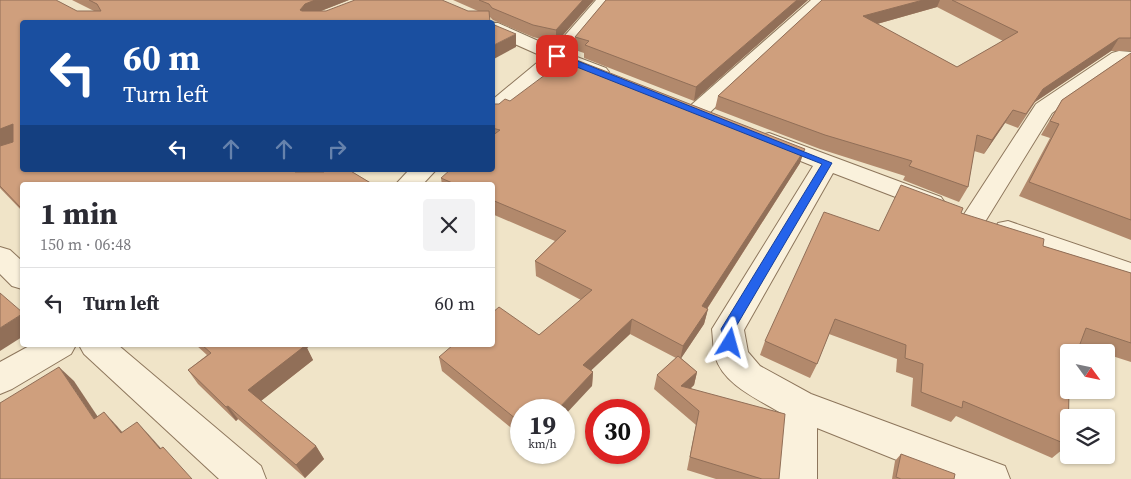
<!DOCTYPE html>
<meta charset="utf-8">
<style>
body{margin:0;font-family:"Source Serif 4",serif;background:#f2f2f3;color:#2b2b33;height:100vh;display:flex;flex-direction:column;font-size:19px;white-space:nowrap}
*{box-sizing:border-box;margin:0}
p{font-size:16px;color:#7c7c81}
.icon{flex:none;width:28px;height:28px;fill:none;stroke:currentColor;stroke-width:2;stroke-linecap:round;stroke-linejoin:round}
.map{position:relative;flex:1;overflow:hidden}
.panel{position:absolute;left:20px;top:182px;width:475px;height:165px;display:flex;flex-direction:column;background:#fff;border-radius:5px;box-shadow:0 1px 4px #0004}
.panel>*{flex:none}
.hud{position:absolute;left:20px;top:20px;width:475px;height:152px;border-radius:5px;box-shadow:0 1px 4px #0004;background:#1a4fa0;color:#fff;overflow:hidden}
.needle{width:32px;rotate:123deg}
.buttons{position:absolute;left:1060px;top:344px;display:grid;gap:10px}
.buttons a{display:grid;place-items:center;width:55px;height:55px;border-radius:5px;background:#fff;box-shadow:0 1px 4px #0004;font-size:25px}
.speed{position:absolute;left:510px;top:399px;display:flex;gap:10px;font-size:25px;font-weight:700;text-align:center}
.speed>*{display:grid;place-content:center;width:65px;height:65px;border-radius:50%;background:#fff;box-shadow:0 1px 4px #0004;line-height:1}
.speed small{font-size:12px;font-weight:400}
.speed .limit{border:8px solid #d22;background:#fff;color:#111}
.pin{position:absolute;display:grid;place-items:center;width:42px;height:42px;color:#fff;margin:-21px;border-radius:10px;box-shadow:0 2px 8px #0006}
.me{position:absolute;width:55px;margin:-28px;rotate:8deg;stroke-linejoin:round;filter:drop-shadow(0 0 4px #0008)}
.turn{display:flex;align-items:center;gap:18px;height:105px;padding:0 20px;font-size:22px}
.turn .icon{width:65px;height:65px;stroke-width:2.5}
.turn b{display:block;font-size:35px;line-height:42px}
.lanes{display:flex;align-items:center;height:48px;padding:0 20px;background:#0003;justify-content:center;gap:25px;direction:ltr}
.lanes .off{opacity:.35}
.round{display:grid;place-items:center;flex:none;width:52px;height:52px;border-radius:5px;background:#f2f2f3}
.summary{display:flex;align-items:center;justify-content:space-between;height:85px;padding:0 20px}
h1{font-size:30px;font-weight:700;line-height:38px}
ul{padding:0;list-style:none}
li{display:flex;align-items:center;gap:15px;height:70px;padding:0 20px;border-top:1px solid #e1e1e2}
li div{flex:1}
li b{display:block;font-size:19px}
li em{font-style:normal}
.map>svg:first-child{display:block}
</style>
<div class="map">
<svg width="1131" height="479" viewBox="0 0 1131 479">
<rect width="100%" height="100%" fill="#f0e4c8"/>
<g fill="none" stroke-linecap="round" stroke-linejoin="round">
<g stroke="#8d765c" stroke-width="2">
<g id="minor">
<path d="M596,0h17l-44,54 37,14 3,4 -3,4c-15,4 -32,-7 -46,-12l-60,52 -8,1v-17l52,-43 -52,-23v-12h-3l9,1 56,25z"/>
<path d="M811,0h18l-123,116 -8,1 -8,-1 -3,-5 3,-5z"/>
<path d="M1119,51l12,1v12l-8,-1 -71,50 -69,112 -9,3 -9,-3 -4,-6 75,-115 76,-51z"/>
<path d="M769,133l172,64 4,6 -4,6 -9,2 -99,-38 -89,157 4,22 12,14 51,28 194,72 5,13h-66l-127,-51v51h-38l2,-66c-23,-14 -58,-28 -66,-57 -2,-9 -2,-18 -3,-27l101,-163 -52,-21 -3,-5 3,-5z"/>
<path d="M287,170h27l14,15h-27z"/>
<path d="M409,170h27l-14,15h-27z"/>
<path d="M1008,221l123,42v22l-133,-48 -4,-7 4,-7z"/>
<path d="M0,247l10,3 12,11v28l-10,-3 -12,-12z"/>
<path d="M31,345h45l-5,9 -59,35 -12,5v-32z"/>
<path d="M79,345h39l143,121 5,13h-47l-135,-125z"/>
</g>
</g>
<use href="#minor" fill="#faf1dc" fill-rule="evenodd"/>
</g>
<g fill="#b2896c" fill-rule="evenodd">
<path d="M0,0l77,11h17l-22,-11h277l-28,11h157l-25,-11h141l-38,43 -23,-6 -40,-17 -4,-4 -467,6v148l273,2h23l-1,-2h32l25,15h-352v26l-22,-23z"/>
<path d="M606,0h202l-114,101 -110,-43v-5l-9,-3v-13z"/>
<path d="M822,0h309v51h-20l-76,51 -17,26 -13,-5 -21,31 -10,-3 -6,36 -9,15 -56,-22 2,-4 -85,-27 -105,-40 3,-13zM937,7l66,34 -46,26 -80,-43z"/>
<path d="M1131,53v187l-112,-44 31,-58 -9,-3 21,-35z"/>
<path d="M510,101l290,62 -93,146h1l-4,15 -23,34 16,14 -3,13 -3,3 88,91h-63l-29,-9 9,-45 -42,-36 3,-14 19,-17 -46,-24 -39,36 2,2 -1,14 -71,24v26l-79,-65 -3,-14 100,-22 42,-35 -45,-24 -1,-15 20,-20 -63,-27v-29h-50l-1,-7 51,-8v-66h7z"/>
<path d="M961,213l82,33 88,27v89l-25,-8v-2h-5l-21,-7 -11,7 -1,93 -16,13 -96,-42 -5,6 -40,-16 2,-28 -17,-6 1,-13 -68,-25 -12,30 -7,14 -50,-23 5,-14 114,-110z"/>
<path d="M196,345h115l-4,3 6,12 -52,41 55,45 8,13 -19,19 -67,-59 -2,2 -38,-37 -10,-14 19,-15z"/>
<path d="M901,454l53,25h-62l3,-18z"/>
</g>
<g fill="#916f58">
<path d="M315,0h34l-41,16 -8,-6 5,-6z"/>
<path d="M583,0h11l-38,43v-13z"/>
<path d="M797,0h11l-114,101 2,-14z"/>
<path d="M923,0h17l-3,7 -78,22 4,-13z"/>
<path d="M516,34v13l-24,13v-14z"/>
<path d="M1119,38l-8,13 -76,51 -17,26 25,-39z"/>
<path d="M1013,110l-8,13 -21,31 8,-14z"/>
<path d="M13,124l9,15 -22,7v-17z"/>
<path d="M805,149l-5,14 -101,158 3,-15z"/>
<path d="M708,309l-4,15 -24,36 3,-14z"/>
<path d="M22,314v23l-22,14v-23z"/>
<path d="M632,319l-2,15 -48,45 1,-14z"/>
<path d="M299,345h12l-4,3 6,12 -56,44 -9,-14z"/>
<path d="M59,367l15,14 34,51 -14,-13z"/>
<path d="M593,372l-1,14 -28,30v-6h-7z"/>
<path d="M697,372l-3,13 -12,11 -1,-10z"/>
<path d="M228,406l10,13 -2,2 -10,-14z"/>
<path d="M104,412l13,14 18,21 -14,-14z"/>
<path d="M137,422l13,14 23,26 -13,-13z"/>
<path d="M316,446l8,13 -19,19 -9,-13z"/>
</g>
<g fill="#cf9f7d" stroke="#916f58">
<path d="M0,0h56l21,11h24l-4,-7 -8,-4h226l-10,4 -5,6 2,1h24l29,-11h87l26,11h21l1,11h-468v148h271l2,2h29v-2h25l25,15h-352v24l-22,-23v-40l13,-4v-18l-13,5z"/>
<path d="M479,0h104l-27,30 -23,-5 -41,-17 -3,-4z"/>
<path d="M606,0h191l-101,87 -111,-42 4,-4 -14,-4z"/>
<path d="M822,0h101l-60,16 94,51 61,-35 -66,-32h179v38h-12l-76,51 -17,25 -13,-4 -21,30 -15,-5 -9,52 -59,-21 3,-5 -87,-26 -107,-39z"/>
<path d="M492,24l24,10 -24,12z"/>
<path d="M1131,53v167l-102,-38 30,-58 -9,-3 12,-21z"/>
<path d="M569,57l236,92 -103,157 6,3 -25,37 -51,-27 -49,46 10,7 -36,38h-36v13l-82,-66 14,-12h39v-32l7,-6 40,28 53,-45 -57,-29 31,-30 -74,-31v-15h-35l-16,-7 9,-8h42v-34l8,-6 -8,-2v-24h7l6,-5 5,2z"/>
<path d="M901,185l62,23 -2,5 83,26 -1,7 88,27v70l-45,-15 -9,24h-8v38l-1,55 -105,-44 -1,7 -41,-16 2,-28 -18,-6 1,-13 -71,-26 -18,45 -52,-23 59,-129 55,19z"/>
<path d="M0,293l22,19v2l-22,14z"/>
<path d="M202,345h104l-58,45 68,56 -20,19 -68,-59 -2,1 -38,-37 23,-17z"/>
<path d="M678,356l19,16 -16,14 104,28 -6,65h-17l-72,-22 9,-46 -42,-36z"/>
<path d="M59,367l35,52 10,-7 17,21 16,-11 23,27 3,-2 29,32h-192v-76z"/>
<path d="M901,454l54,20 -1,5h-53l-5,-2z"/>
</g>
<path fill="#2563eb" stroke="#184099" d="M554,54h6l272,109 -98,167 3,13 -2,4 -5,1 -5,-1 -4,-18 101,-165 -268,-106z"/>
</svg>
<div class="buttons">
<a><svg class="needle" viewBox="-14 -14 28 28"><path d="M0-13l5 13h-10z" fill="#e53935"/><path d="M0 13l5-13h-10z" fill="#7c7c81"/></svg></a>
<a><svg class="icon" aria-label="layers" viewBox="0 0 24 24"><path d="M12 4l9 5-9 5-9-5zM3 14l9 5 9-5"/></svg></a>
</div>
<div class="speed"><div>19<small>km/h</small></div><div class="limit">30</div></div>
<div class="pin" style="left:557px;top:56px;background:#d93025"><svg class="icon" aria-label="arrive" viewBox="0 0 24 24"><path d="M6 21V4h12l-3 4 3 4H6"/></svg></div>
<svg class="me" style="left:730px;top:343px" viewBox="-20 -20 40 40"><path d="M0-17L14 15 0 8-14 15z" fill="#2563eb" stroke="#fff" stroke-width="4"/></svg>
<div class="hud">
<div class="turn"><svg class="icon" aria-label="left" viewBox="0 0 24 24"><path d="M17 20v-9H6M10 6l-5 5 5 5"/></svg><div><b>60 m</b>Turn left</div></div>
<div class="lanes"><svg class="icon" aria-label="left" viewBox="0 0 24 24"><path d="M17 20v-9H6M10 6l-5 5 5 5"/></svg><svg class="icon off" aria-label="ahead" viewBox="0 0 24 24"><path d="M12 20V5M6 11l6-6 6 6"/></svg><svg class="icon off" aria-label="ahead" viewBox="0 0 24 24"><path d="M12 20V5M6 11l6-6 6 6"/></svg><svg class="icon off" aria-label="right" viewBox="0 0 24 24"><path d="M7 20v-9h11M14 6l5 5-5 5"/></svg></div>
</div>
<section class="panel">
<div class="summary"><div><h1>1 min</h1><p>150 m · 06:48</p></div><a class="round"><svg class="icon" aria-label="close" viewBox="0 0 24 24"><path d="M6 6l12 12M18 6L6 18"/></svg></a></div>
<ul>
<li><svg class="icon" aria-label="left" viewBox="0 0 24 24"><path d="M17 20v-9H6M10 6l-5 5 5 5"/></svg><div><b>Turn left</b></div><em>60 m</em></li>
</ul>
</section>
</div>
